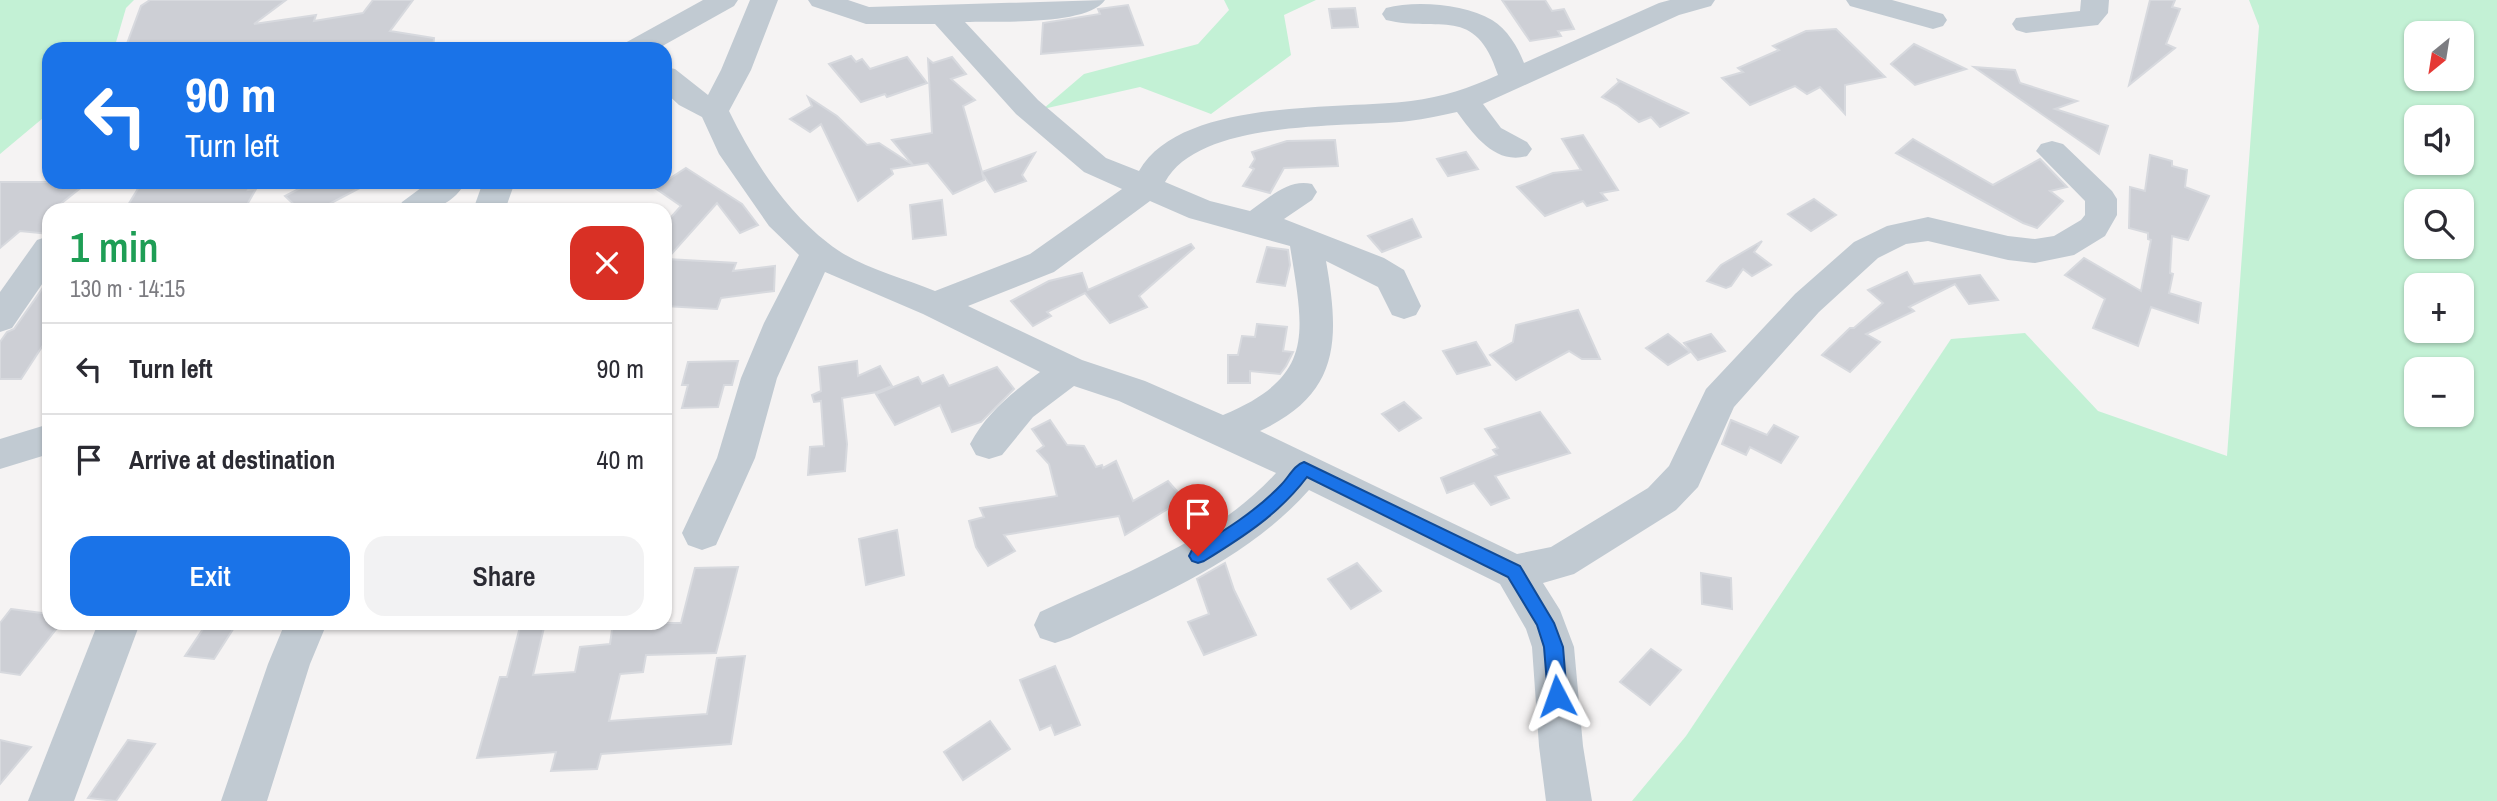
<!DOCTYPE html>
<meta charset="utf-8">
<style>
body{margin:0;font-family:"Archivo Narrow",sans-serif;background:#f2f2f3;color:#2b2b33;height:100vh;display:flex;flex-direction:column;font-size:26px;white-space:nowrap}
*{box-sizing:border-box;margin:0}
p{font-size:23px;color:#7c7c81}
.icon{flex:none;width:38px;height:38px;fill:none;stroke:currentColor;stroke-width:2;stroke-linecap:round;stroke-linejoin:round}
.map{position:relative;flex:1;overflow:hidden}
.sheet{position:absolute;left:42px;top:203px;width:630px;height:427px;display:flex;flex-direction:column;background:#fff;border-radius:21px;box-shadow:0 2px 5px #0004}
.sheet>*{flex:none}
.hud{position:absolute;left:42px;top:42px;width:630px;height:147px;border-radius:21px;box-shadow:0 2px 5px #0004;background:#1a73e8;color:#fff;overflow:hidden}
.needle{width:46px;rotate:210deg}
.buttons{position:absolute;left:2404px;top:21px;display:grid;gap:14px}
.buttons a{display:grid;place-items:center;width:70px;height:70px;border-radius:14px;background:#fff;box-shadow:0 2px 5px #0004;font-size:35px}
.pin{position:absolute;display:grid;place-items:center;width:60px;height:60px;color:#fff;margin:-72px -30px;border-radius:50% 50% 50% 0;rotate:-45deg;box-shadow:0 0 7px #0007}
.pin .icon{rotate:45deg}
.me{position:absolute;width:77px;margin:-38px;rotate:356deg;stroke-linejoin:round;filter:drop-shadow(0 0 5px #0008)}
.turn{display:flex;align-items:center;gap:24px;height:147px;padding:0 28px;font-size:32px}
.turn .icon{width:91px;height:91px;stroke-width:2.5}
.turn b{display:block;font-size:49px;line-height:60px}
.round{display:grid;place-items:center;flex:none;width:74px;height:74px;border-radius:21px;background:#f2f2f3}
.headline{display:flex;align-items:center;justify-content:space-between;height:119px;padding:0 28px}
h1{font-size:42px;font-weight:600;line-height:52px;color:#1e9e55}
.cta{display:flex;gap:14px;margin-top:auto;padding:14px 28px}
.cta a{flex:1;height:80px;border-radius:21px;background:#1a73e8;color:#fff;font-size:28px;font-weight:600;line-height:80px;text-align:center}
.cta a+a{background:#f2f2f3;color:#2b2b33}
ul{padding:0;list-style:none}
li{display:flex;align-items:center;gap:21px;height:91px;padding:0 28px;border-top:2px solid #e1e1e2}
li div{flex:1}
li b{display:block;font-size:26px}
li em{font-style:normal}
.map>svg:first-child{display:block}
</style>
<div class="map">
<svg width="2497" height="801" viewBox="0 0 2497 801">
<rect width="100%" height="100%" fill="#f5f3f3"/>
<g fill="#c3f1d5" fill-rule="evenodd">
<path d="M0,0h134l-8,8 -12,41h-65v64l-49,41z"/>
<path d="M1224,0h92l-32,15 7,40 -80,59 -71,-27 -97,22 41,-35 114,-30 31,-34z"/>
<path d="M2249,0h248v801h-865l54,-65 265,-397 74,-6 73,78 129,45 32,-430zM2417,33h45v46h-45zM2417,117h45v46h-45zM2417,201h45v46h-45zM2417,285h45v46h-45zM2417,369h45v46h-45z"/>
</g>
<g fill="#cdcfd5" stroke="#d7d9de" stroke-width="2">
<path d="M150,0h136l-32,24 62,-9 -2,6 49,-8 10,-13h40l-23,31 44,7 -1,11h-125v-6l-39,6h-144l16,-43z"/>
<path d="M1502,0h43l7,11 12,-2 10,20 -16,2 3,5 -31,5z"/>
<path d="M2150,0h25l-3,7 8,2 -14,35 9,4 -46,37z"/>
<path d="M1128,5l15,40 -102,9 2,-31 57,-9 -2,-5z"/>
<path d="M1355,8l3,19 -26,1 -3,-19z"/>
<path d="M1836,29l49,48 -40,8v29l-25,-27 -13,7 -12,-8 -45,19 -28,-27 21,-6 -5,-4 41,-18 -6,-4 33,-15z"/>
<path d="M1914,44l52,25 -51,16 -24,-21z"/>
<path d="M851,56l5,6 6,-3 8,10 37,-12 20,26 -40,14 -2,-3 -24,8 -32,-38z"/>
<path d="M952,57l14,17 -15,5 24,21 -12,6 19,66 53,-19 -13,22 4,6 -31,11 -13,-19 2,7 -31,14 -25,-31 -37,6 2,5 -35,27 -37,-77 -11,8 -20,-13 22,-13 -4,-9 29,19 30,29 12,-2 34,22 -21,-25 40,-7 -4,-74 5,4z"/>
<path d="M1974,67l41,3 5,13 57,18 -22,8 53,17 -9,28z"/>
<path d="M1618,80l48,23 22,10 -28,14 -9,-10 -12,5 -22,-17 -15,-8 17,-15z"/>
<path d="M1583,135l35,55 -17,3 6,7 -20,6 -4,-5 -38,15 -28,-29 36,-14 28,-3 -19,-31z"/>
<path d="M1913,139l80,46 47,-26 27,28 -17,4 13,10 -26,27 -14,-5 -127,-70z"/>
<path d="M1335,140l3,26 -54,2 -14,25 -27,-7 11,-17 -4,-2 5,-8 -3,-7 35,-11z"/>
<path d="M1466,152l12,17 -30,7 -11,-17z"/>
<path d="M2150,155l22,6v5l15,4 -2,17 24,9 -21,44 -16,-4 -2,37 3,1 -4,19 32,10 -3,20 -47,-16 -13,39 -45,-18 12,-29 -40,-24 19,-17 57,33 10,-51 -3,-1v-6l-19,-5 1,-41 15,4z"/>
<path d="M686,168l56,36 16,21 -18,8 -23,-30 -50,56 69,4 -3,8 42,-5 -1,25 -53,7 -4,11 -52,-3v-82l16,-18 -26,-18z"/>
<path d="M0,182h88l-35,28h-4v24l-29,-3 -20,17z"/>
<path d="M142,182h110l-4,8 8,-1 -12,21h-119z"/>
<path d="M312,182h59l-53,28h-18l-15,-14z"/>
<path d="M1814,199l22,16 -25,16 -23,-17z"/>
<path d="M942,200l4,35 -33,4 -3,-34z"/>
<path d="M1412,219l9,18 -39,15 -14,-16z"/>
<path d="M1762,241l-8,11 17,13 -19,11 -9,-7 -12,17 -5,2 -19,-7 14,-16z"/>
<path d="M1191,244l3,4 -55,48 8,11 -37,16 -25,-30 -38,19 4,4 -18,10 -22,-25 38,-20 33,-8 6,17z"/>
<path d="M1267,247l21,3 2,15 -5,21 -28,-4z"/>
<path d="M1907,272l7,12 66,-9 18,25 -29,4 -14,-20 -46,23 5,4 -48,23 14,8 -30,30 -28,-17 28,-27h4l29,-25 -15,-13z"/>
<path d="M49,279v57l-28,43h-21v-37l7,-10 7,-3z"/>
<path d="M1578,310l22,49h-18l-13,-8 -53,29 -26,-25 23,-13 3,-17z"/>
<path d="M1257,324l30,3 -4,24 10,1 -7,14 -6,8 -30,-3v12h-22v-28h10l4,-19 13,1z"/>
<path d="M1668,334l22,18 -22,13 -22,-17z"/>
<path d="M1711,334l14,17 -27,9 -14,-17z"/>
<path d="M1476,342l14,23 -33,9 -14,-23z"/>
<path d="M738,361l-6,24h-8l-6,22 -36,1 6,-23h-6l6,-23z"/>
<path d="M857,361l1,15 22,-10 12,20 -15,6 -35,6 5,46 -2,27 -37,4 2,-28 14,-1 -3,-45 -7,1 -2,-7 9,-4 -2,-24z"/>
<path d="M997,367l17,22 -33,33 -29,10 -12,-27 -45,20 -19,-31 42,-17 4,7 21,-9 6,11z"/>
<path d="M1404,402l17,16 -22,13 -17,-17z"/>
<path d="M1540,412l30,41 -75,23 14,22 -18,7 -17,-22 -27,10 -6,-15 56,-23 -4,-5 5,-2 -13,-19z"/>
<path d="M1050,420l17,25 17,1 12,21 6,-2 1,3 13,-7 17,40 35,-20 16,18 -59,36 -6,-19 -115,19 11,16 -27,15 -12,-19 -7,-26 15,-4 -4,-9 77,-12 -8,-32 -12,-13 7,-5 -12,-17z"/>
<path d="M1731,420l36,15 7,-10 24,12 -17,26 -31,-16 -4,8 -24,-11z"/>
<path d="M897,530l7,45 -38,10 -7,-46z"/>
<path d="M1225,563l9,27 22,45 -52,20 -16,-33 21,-8 -12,-35z"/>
<path d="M1357,563l24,28 -30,18 -23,-30z"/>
<path d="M738,567l-22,86 -70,2 -3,17 -23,2 -11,47 98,-7 10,-56 28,-2 -14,88 -130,10 -4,15 -46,2 5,-19 -79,6 23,-81h7l14,-54h24l-12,52 42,-3 5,-25 30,-3 3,-21h68l14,-55z"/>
<path d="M1701,573l30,5 1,31 -30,-5z"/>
<path d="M11,609l38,5v9h12l-41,52 -20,-3v-49z"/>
<path d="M207,623h30l-23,36 -29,-3z"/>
<path d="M1651,649l30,21 -31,35 -30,-23z"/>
<path d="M1055,666l25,59 -25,10 -4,-10 -11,5 -20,-50z"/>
<path d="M990,721l20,28 -47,31 -19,-28z"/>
<path d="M0,740l31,7 -31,37z"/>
<path d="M128,740l27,4 -39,57 -28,-3z"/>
</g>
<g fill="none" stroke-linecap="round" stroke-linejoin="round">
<g fill="#c1cad2" fill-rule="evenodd">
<path d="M703,0h35l-4,6 -77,43h-37l5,-6z"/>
<path d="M750,0h28l-27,70 -22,41c24,49 55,98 99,132 29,24 73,34 107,48l95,-37 92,-65 -38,-17 -68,-58 -81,-90h-69l-54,-18 -4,-6h40l21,7 236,-7c-18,26 -108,21 -140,22l73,78 68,58 33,13c42,-73 198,-61 272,-70 32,-4 58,-13 87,-26 -23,-71 -58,-42 -112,-55l-4,-6 4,-6c30,-8 79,-4 106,12 15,9 26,27 32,43l135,-60 11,-3h45l-4,6 -32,9 -196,89 18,24 26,14 5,7 -5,7c-32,9 -53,-21 -70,-44 -15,3 -32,7 -48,9 -64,7 -209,-3 -244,61l45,19 40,10c19,-13 39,-33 62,-27l5,8 -5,8 -28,19 100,39 20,12 17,36 -5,9 -12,4 -12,-4 -14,-28 -52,-26c14,79 14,133 -66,170l257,123 34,-7 97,-59 21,-22 37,-77 89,-95 59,-52 33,-16 41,-9 80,19 27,3 19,-3 27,-16 4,-5v-14l-49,-50 5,-7 11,-3 11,3 49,47 5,8v16l-12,21 -31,19 -39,8 -27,-3 -80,-19 -22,3 -28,14 -59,54 -85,95 -36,80 -22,23 -102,64 -31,9 17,27 14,37 9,99 9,55h-46l-7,-55 -7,-99 -6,-18 -26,-45 -191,-94c-64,72 -154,107 -239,148l-15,5 -15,-5 -6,-13 6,-13c82,-38 174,-71 236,-139l-157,-72 -45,-15 -41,31 -31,38 -13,4 -13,-4 -6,-11c16,-31 43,-52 70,-72l-117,-58 -98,-42 -48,106 -22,80 -39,87 -14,5 -14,-5 -6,-12 35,-75 24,-80 23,-55 35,-68 -30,-29 -50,-72 -17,-37 -23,-12 -14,-13v-25l10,2 33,26 13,-25zM1150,201l39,17 101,28c14,88 26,130 -67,169l-78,-34 -63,-21 -114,-54 86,-34z"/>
<path d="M1846,0h46l51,14 4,6 -4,6 -10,3 -83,-23z"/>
<path d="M2081,0h28l-1,13 -10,12 -72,8 -10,-3 -4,-6 4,-6 64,-7z"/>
<path d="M429,182h37c-18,29 -38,28 -68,28l4,-8z"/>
<path d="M483,182h32l-10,28h-32z"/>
<path d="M49,236v38l-37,54 -12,4v-40l37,-52z"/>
<path d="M49,424v30l-49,15v-30z"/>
<path d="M98,623h42l-66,178h-46z"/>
<path d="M285,623h42l-17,41 -43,137h-46l47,-137z"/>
</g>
</g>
<path fill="#1a73e8" stroke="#114b97" stroke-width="2" d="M1304,462l216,104 34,57 9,24 4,49 -3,6 -7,3 -6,-3 -3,-6 -4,-49 -7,-22 -29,-48 -201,-100c-28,37 -64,60 -103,84l-6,2 -6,-2 -3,-5 3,-6c32,-19 63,-38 89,-65 8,-8 13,-20 23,-23z"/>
</svg>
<div class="buttons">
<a><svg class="needle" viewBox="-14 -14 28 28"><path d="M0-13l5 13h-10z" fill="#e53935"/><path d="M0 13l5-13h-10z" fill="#7c7c81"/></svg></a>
<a><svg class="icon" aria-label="sound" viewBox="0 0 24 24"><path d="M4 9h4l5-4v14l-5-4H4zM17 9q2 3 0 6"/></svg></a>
<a><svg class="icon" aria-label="search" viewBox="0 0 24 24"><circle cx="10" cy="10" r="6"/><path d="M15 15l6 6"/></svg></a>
<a>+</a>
<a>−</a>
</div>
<div class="pin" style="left:1198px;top:556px;background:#d93025"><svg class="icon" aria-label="arrive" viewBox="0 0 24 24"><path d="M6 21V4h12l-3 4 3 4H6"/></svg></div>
<svg class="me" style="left:1557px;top:696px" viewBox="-20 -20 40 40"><path d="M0-17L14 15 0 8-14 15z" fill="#1a73e8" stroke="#fff" stroke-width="4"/></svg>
<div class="hud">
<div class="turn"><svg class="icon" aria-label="left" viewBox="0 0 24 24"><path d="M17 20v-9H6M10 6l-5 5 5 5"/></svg><div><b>90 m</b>Turn left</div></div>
</div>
<section class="sheet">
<div class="headline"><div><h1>1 min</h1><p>130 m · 14:15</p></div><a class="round" style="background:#d93025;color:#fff"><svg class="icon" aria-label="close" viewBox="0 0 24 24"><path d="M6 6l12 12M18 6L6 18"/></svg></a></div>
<ul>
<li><svg class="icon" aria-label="left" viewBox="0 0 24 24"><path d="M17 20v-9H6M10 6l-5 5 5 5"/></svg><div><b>Turn left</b></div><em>90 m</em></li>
<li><svg class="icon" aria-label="arrive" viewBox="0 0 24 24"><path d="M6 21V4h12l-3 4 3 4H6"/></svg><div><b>Arrive at destination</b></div><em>40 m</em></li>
</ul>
<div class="cta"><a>Exit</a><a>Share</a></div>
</section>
</div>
